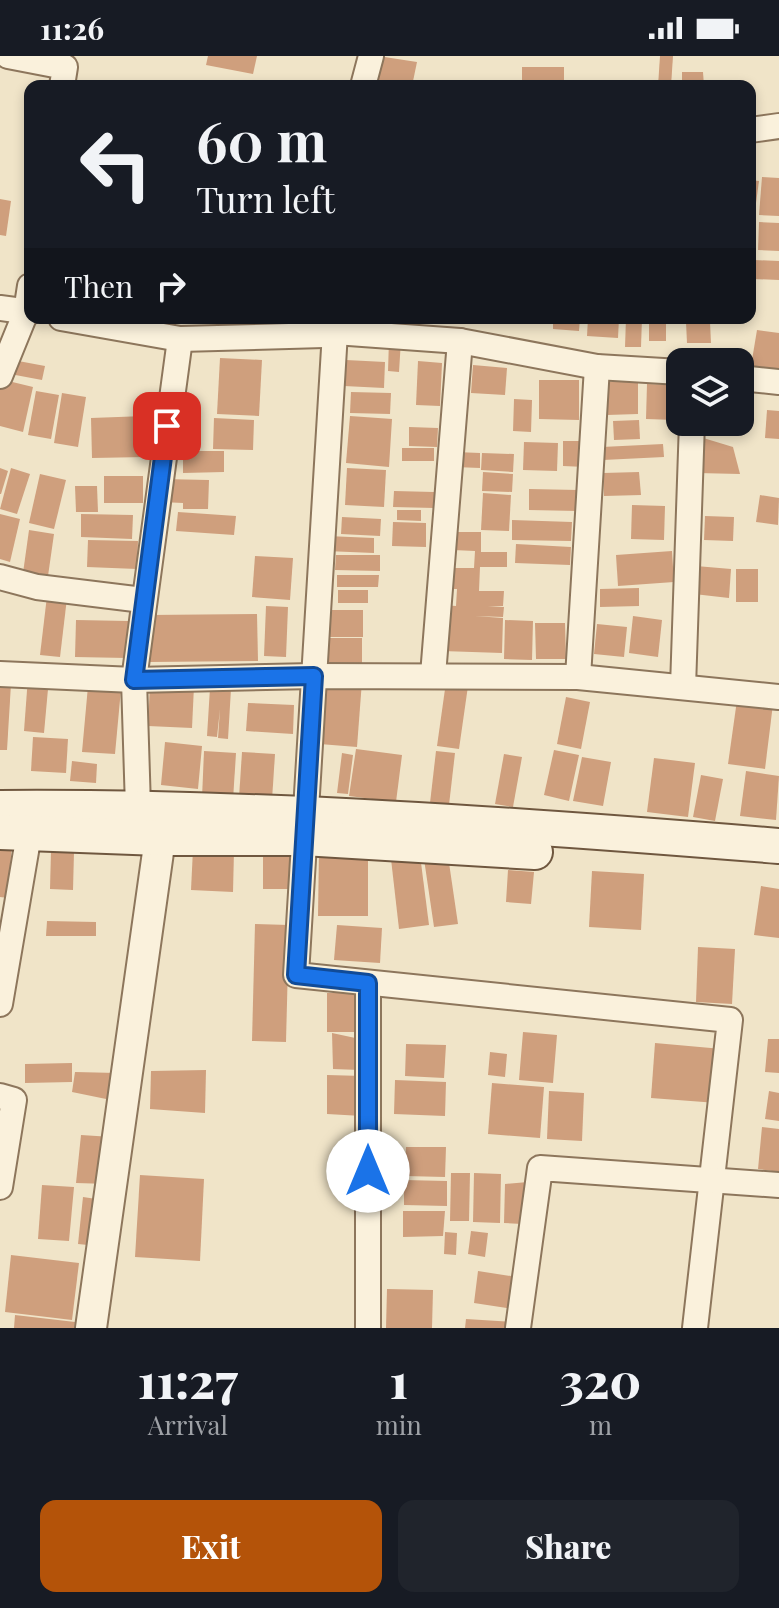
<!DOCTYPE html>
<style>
body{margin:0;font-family:"Playfair Display",serif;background:#20242c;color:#f1f3f6;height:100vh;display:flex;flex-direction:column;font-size:30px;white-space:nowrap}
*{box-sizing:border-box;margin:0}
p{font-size:26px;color:#9ea1a6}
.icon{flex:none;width:44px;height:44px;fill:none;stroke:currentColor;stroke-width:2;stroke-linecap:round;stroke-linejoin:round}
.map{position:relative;height:1272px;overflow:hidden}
.sheet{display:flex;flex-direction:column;background:#171b24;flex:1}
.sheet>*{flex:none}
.banner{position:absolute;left:24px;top:24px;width:732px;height:244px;border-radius:16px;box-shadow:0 4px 12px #0003;background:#171b24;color:#f1f3f6;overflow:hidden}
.buttons{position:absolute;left:666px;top:292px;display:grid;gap:16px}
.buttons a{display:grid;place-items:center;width:88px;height:88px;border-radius:16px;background:#171b24;box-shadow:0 4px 12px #0003;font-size:40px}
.pin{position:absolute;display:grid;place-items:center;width:68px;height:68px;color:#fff;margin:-34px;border-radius:16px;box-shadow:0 4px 12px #0006}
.me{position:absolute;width:88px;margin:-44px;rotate:0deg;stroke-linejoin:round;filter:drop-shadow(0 0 6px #0008)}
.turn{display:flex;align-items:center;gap:28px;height:168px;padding:0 40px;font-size:36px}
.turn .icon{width:104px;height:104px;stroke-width:2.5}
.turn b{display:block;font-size:56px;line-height:68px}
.then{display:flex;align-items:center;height:76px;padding:0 40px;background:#0003;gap:16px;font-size:30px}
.eta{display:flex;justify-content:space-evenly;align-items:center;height:136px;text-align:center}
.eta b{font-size:48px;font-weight:800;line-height:56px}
.action{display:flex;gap:16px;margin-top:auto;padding:16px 40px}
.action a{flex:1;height:92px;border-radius:16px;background:#b45309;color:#fff;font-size:32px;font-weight:800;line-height:92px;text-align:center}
.action a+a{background:#20242c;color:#f1f3f6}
.status{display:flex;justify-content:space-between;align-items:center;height:56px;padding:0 40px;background:#171b24;direction:ltr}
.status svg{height:22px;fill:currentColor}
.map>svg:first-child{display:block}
</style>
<div class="status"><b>11:26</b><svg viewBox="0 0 49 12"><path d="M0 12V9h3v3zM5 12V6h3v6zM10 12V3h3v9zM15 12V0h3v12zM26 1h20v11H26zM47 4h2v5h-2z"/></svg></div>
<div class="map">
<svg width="779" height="1272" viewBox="0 0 779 1272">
<rect width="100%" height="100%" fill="#f0e4c8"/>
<g fill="#cf9f7d">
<path d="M208,0h49l-4,18 -47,-9z"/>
<path d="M378,0l39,6 -5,24h-40z"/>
<path d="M660,0h13l-2,30h-13z"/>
<rect x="522" y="11" width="42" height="19"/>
<path d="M682,16h21l1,14h-22z"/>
<path d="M762,121l17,1v38l-20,-1z"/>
<path d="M750,124l9,1 -3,22 -6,-1z"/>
<path d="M0,143l11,2 -5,35 -6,-1z"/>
<path d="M759,166l20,1v28l-21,-1z"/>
<path d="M754,204l25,1v19l-26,-1z"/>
<path d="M346,262h30l-1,5 -29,-3z"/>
<path d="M417,262h24v4l-24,1z"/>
<path d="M468,262h16l1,5h-17z"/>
<path d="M553,262h27l-1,13 -26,-2z"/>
<path d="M588,262h31l-1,20 -31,-2z"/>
<path d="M626,262h16l-1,29h-16z"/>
<rect x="649" y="262" width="17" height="23"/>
<path d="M686,266h24l1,21h-24z"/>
<path d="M757,274l22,3v37l-28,-4z"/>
<path d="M389,283l12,1 -2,32 -11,-1z"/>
<path d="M220,302l42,2 -3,56 -42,-2z"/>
<path d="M13,304l32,6 -3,14 -32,-6z"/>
<path d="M346,304l39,2 -1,26 -40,-2z"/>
<path d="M418,305l24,2 -2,43 -24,-1z"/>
<path d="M473,309l34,3 -2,27 -34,-2z"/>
<path d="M0,323l33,8 -10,45 -23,-6z"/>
<path d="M539,324h40v40l-40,-1z"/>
<path d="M638,325v33l-31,1 -1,-33z"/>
<path d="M647,328l29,1 -1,35 -29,-1z"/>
<path d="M36,335l23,4 -8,44 -23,-4z"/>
<path d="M351,336l40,1 -1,21 -40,-1z"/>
<path d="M62,337l24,4 -8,50 -24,-4z"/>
<path d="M514,343l18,1 -1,32 -18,-1z"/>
<path d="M767,354l12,1v28l-14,-1z"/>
<path d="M145,360l1,41 -54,1 -1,-40z"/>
<path d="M350,360l42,3 -3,48 -43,-4z"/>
<path d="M214,362l40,2 -1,30 -40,-1z"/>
<path d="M639,364l1,19 -26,1 -1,-19z"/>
<path d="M409,371l29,1 -1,19 -28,-1z"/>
<path d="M700,381l33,10 7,27 -43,-1z"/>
<path d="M563,385h23l-1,26 -22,-1z"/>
<path d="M524,386l34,1 -1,28 -34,-1z"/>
<path d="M663,388l1,13 -61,3 -1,-13z"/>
<rect x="402" y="392" width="32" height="13"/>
<path d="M183,395h41v21l-41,1z"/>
<path d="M456,396l24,1v15l-25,-1z"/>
<path d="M482,397l32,1 -1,18 -32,-2z"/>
<path d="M0,412l8,3 -7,23h-1z"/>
<path d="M11,412l19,6 -13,40 -17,-5z"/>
<path d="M347,412l39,2 -2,37 -39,-2z"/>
<path d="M483,416l30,2 -1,18 -30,-1z"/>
<path d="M639,416l2,23 -37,1 -1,-23z"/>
<path d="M40,418l26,6 -12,49 -25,-6z"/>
<rect x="104" y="420" width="39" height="27"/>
<path d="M162,423l47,1 -1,29h-25v-6l-22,-1z"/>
<path d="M75,430h22l1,26h-22z"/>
<path d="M529,433l49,1v21l-49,-1z"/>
<path d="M394,435l40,1v16l-41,-1z"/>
<path d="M483,437l28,2 -2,36 -28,-1z"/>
<path d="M760,439l19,3 -1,27 -22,-3z"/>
<path d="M632,449l33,1 -1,34 -33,-1z"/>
<path d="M397,454h24v11l-24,-1z"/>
<path d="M178,456l58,4 -2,19 -58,-4z"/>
<path d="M0,458l20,5 -10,43 -10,-3z"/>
<path d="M81,458l52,1 -1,24 -51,-2z"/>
<path d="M705,460l29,1 -1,24 -29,-1z"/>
<path d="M342,461l39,2 -1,17 -39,-2z"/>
<path d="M512,464l60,2 -1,19 -59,-1z"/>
<path d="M393,466l33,1v24l-34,-1z"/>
<path d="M29,474l25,4 -6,42 -25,-3z"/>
<path d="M453,476h28v20h26v15h-27l-1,24h25l-1,15 -15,1h16l-1,10 -28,-1 28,2 -1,35 -60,-2 1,-46 13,1 1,-17h-13l1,-21h29l1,-17 -22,-1z"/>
<path d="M327,480l47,2v15l-48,-2z"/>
<path d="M88,484l50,1 -1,28 -50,-2z"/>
<path d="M516,488l55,3 -1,18 -55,-2z"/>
<path d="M672,495l2,31 -56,4 -2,-31z"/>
<path d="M336,499h44v16l-45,-1z"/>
<path d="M255,500l38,2 -3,42 -38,-3z"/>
<path d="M696,510l35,3 -2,29 -35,-4z"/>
<rect x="736" y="513" width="22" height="33"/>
<path d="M337,519h42l-1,12h-41z"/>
<path d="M639,532v18l-39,1v-18z"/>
<rect x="338" y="534" width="30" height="13"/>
<path d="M47,540l20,2 -7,59 -20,-2z"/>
<path d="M266,550l22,1 -2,50 -22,-1z"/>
<rect x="323" y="554" width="40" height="27"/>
<path d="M257,558l1,47 -109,1 -1,-47z"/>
<path d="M633,560l29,4 -4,37 -29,-4z"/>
<path d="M76,564l52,1 -1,37 -52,-1z"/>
<path d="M505,564l28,1 -1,39 -28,-1z"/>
<path d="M535,567h30l1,36h-30z"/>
<path d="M597,568l30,3 -3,30 -30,-3z"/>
<rect x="323" y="582" width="39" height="33"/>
<path d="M28,621l21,1 -5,55 -20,-2z"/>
<path d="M311,621l51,4 -5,66 -50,-4z"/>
<path d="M446,626l22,4 -9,63 -22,-3z"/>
<path d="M0,627l11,1 -4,66h-7z"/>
<path d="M150,628l44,2 -2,42 -44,-2z"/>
<path d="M88,630l33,3 -6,65 -33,-2z"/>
<path d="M210,632l21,1 -3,50 -10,-1 2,-29 -3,28 -10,-1z"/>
<path d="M566,641l24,5 -9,47 -24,-5z"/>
<path d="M737,644l36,4 -8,65 -37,-5z"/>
<path d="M248,647l46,2 -1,29 -47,-3z"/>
<path d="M33,681l35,2 -2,34 -35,-2z"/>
<path d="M165,686l37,4 -4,43 -37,-4z"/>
<path d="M356,693l46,6 -6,47 -47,-6z"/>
<path d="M554,694l25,5 -10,46 -25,-6z"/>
<path d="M204,695l32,2 -3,47 -31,-2z"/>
<path d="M436,695l19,2 -6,52 -19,-2z"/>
<path d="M242,696l33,2 -3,46 -33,-2z"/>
<path d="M342,697l11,2 -5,39 -11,-1z"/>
<path d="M504,698l18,3 -9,50 -18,-3z"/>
<path d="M582,701l29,5 -8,44 -30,-5z"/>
<path d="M654,702l41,5 -7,54 -41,-5z"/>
<path d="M72,705l25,3 -1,19 -26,-2z"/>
<path d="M746,715l33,5 -3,44 -36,-4z"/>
<path d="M701,719l22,4 -8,42 -22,-4z"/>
<path d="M0,785l12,1 -4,56 -8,-1z"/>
<path d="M193,793l41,2 -1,41 -42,-2z"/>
<path d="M319,794h49v66h-50z"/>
<path d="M51,795l23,1 -1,38 -23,-1z"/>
<path d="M294,795v38h-31v-37z"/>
<path d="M420,799l9,70 -30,4 -8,-70z"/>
<path d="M448,800l10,68 -24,3 -10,-68z"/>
<path d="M508,814l26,2 -3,32 -25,-2z"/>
<path d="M592,815l52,3 -3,56 -52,-3z"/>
<path d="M761,830l18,3v49l-25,-3z"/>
<path d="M47,865l49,1v14h-50z"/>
<path d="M255,868l34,1 -3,117 -34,-1z"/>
<path d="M337,869l45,3 -2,35 -46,-3z"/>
<path d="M698,891l37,2 -3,55 -36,-2z"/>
<path d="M327,937h35l-2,39h-33z"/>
<path d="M523,976l34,3 -4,48 -34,-3z"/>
<path d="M332,977l28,6v31l-27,-1z"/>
<path d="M768,983h11v34l-14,-1z"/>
<path d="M655,987l67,6 -5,54 -66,-5z"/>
<path d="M406,988l40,1 -2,33 -39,-2z"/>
<path d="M490,996l17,2 -2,23 -17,-2z"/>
<path d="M72,1007v19l-47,1v-19z"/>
<path d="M206,1014l-1,43 -55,-4 1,-38z"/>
<path d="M75,1016l42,1 -6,27 -39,-8z"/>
<path d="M327,1019l36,1 -1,40 -35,-2z"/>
<path d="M395,1024l51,2 -1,34 -51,-2z"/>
<path d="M492,1027l52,4 -4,51 -52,-4z"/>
<path d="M549,1035l35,2 -2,48 -35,-2z"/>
<path d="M769,1035l10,2v28l-14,-2z"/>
<path d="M762,1071l17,2v43l-21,-3z"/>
<path d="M81,1079l31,2 -4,47 -32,-1z"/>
<path d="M406,1091h40l-1,30 -40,-1z"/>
<path d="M451,1117h19l-1,48h-19z"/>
<path d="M474,1117l27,1 -1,49 -27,-1z"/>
<path d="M140,1119l64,4 -4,82 -65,-4z"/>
<path d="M404,1124l43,1v25l-43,-1z"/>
<path d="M528,1126l-6,42 -18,-1 1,-39z"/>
<path d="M42,1129l32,2 -5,54 -31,-2z"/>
<path d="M83,1141l20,3 -5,46 -20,-2z"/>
<path d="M403,1155h42l-2,25 -40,1z"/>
<path d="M471,1175l17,2 -3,24 -17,-3z"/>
<path d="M445,1176l12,1 -1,22 -12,-1z"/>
<path d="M11,1199l68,8 -7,57 -67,-8z"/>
<path d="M478,1215l39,6 -4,32 -39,-6z"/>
<path d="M387,1233l46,1 -1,38h-46z"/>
<path d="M15,1259l60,7 -1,6h-60z"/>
<path d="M466,1263l47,3v6h-48z"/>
</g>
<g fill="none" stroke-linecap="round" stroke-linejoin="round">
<g stroke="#8d765c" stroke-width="28">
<g id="minor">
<path d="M8,0l57,11 -3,19"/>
<path d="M363,30l8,-30"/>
<path d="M750,74l29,-4"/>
<path d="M0,252l30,4"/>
<path d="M61,262l119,21 144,-4 11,-3 125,9 137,26 83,5"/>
<path d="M335,276l-39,643 434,45 -35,308"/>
<path d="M0,320l26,-64 4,-26"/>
<path d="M740,322l39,4"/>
<path d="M0,521l37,10 106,13"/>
<path d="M0,618l134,6 180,-4 264,1 201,20"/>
<path d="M433,619l27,-334"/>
<path d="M578,621l19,-310"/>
<path d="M683,631l9,-265"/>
<path d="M138,751l-4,-127 46,-341"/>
<path d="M368,927v345"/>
<path d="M0,948l29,-170"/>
<path d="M0,1040l14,4 -14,87"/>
<path d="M518,1272l22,-160 239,17"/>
</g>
</g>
<g stroke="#8d765c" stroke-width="34">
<path id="tertiary" d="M91,1272l69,-490"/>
</g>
<g stroke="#6f573f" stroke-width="38">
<g id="secondary">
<path d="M0,752c260,-2 520,17 779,38"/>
<path d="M0,776l160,6h143l232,14"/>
</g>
</g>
<use href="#minor" stroke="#faf1dc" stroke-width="24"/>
<use href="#tertiary" stroke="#faf1dc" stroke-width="30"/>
<use href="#secondary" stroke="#faf1dc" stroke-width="34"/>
</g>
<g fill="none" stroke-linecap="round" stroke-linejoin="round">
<g stroke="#114b97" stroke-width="20">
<path id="route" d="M167,370l-33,254 180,-4 -18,299 72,8v188"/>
</g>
<use href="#route" stroke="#1a73e8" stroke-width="14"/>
</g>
</svg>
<div class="buttons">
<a><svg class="icon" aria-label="layers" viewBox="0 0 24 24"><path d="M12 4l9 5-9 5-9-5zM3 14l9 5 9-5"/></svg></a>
</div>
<div class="pin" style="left:167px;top:370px;background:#d93025"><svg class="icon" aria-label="arrive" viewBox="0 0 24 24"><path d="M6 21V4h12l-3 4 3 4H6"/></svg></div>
<svg class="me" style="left:368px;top:1115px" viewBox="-20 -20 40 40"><circle r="19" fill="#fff"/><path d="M0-13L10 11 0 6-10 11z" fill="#1a73e8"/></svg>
<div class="banner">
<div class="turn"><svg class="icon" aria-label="left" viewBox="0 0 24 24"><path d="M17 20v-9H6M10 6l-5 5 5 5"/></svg><div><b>60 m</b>Turn left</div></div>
<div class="then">Then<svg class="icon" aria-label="right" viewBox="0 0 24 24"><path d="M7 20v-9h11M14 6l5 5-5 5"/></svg></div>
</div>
</div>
<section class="sheet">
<div class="eta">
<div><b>11:27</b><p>Arrival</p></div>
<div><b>1</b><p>min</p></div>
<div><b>320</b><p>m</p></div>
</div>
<div class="action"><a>Exit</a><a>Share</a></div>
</section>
